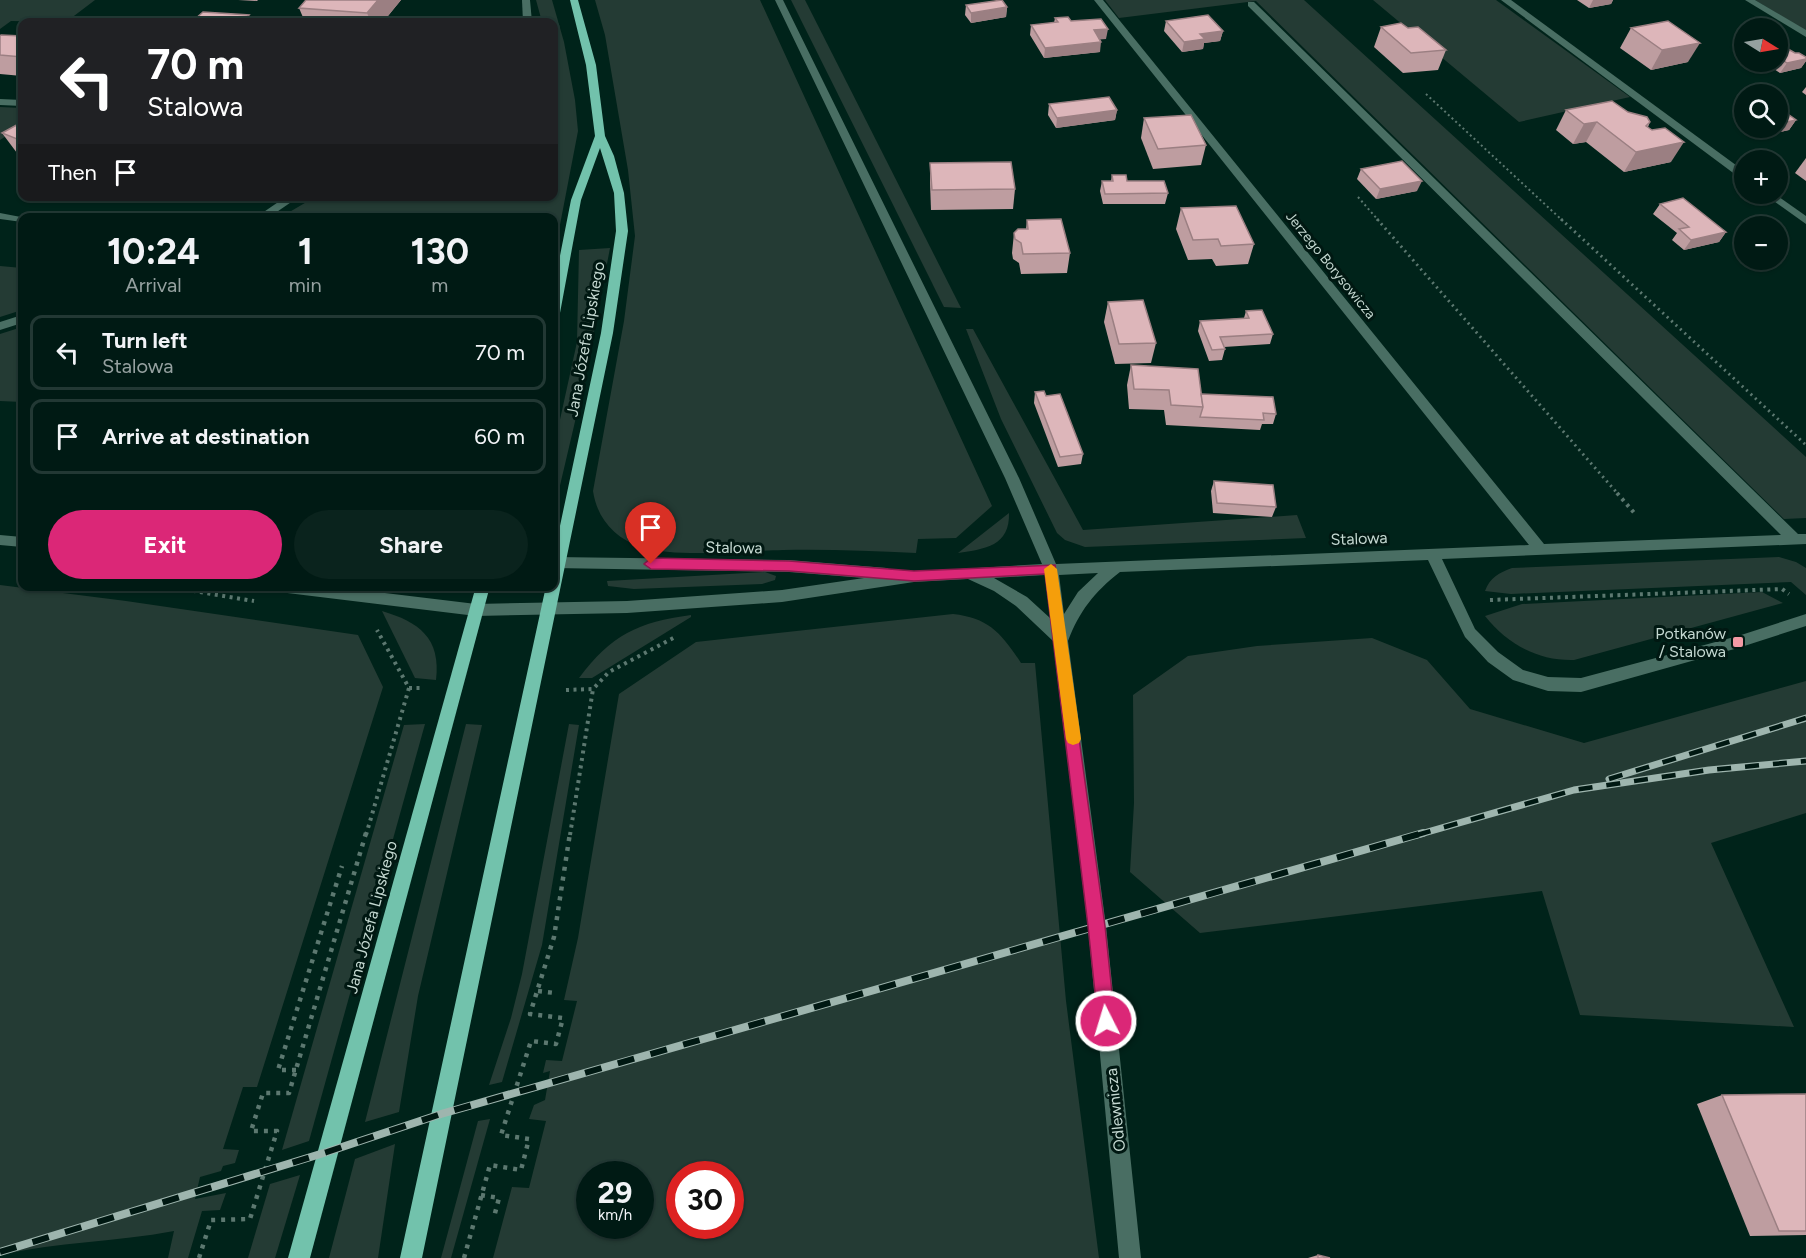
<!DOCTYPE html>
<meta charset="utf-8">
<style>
body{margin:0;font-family:Figtree,sans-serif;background:#0a231d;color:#f1f3f6;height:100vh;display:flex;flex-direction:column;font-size:22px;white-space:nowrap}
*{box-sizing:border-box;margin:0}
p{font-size:20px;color:#95a1a0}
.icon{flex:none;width:33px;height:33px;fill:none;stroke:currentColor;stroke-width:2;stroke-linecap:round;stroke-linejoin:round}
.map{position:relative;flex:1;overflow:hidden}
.details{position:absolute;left:18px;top:213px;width:540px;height:378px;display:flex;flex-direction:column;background:#001a14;border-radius:12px;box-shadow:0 2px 4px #0004,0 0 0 2px #223834}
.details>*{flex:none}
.guide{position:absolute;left:18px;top:18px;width:540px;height:183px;border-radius:12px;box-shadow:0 2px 4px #0004,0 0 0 2px #223834;background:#202124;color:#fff;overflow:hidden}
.needle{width:39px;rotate:101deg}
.fabs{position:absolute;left:1734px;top:18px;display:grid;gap:12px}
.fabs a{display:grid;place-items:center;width:54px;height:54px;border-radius:50%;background:#001a14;box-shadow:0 2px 4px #0004,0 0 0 2px #223834;font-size:30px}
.speed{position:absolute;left:576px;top:1161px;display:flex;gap:12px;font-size:30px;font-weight:700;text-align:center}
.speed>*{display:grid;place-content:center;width:78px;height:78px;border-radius:50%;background:#001a14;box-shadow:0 2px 4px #0004,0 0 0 2px #223834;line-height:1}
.speed small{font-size:15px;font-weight:400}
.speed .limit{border:9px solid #d22;background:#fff;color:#111}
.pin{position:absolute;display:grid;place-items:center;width:51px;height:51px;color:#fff;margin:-62px -26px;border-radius:50% 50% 50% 0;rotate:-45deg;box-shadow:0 0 6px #0007}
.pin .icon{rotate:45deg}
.me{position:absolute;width:66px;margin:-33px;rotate:355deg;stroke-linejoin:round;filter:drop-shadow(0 0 4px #0008)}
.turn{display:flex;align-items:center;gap:21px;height:126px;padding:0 30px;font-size:27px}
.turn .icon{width:78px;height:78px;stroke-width:2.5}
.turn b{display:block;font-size:42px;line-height:51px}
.then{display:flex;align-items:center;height:57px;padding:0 30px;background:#0003;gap:12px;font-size:22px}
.eta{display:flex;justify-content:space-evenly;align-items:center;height:102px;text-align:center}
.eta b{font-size:36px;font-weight:700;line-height:42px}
.cta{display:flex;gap:12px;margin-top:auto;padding:12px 30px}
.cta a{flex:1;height:69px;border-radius:36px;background:#db2777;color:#fff;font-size:24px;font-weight:700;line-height:69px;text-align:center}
.cta a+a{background:#0a231d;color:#f1f3f6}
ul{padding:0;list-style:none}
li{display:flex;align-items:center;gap:18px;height:75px;margin:0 12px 9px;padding:0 18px;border:3px solid #223834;border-radius:12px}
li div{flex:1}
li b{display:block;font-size:22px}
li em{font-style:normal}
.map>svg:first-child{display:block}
</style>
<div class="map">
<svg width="1806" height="1258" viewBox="0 0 1806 1258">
<rect width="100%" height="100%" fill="#00231a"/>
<g fill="#243b34" fill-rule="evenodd">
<path d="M0,0h95l-29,22 -55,-1 -11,8z"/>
<path d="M536,0h16l12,42 11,58 3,31 -24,125v-38l-273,-1 34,-20 239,-1v-174h-12z"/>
<path d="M595,0h165l232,506 -36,32 -38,1 -2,14c-44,-2 -89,-4 -133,-3 -38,1 -108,8 -142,-3 -27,-9 -44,-29 -48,-56l31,-170 11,-85 -7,-66 -23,-135z"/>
<path d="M791,0h14l156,308 -17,-1z"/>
<path d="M1105,0h199l502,457v61l-22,1 -528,-518 -137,17z"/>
<path d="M1373,0h123l134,97 -111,25z"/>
<path d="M1755,0h51v31z"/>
<path d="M0,107l22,1v18l-22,14z"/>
<path d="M610,248l-25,131 -31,132v-64l23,-105 2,-92z"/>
<path d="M0,266l22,2v42l-22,7z"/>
<path d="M22,327v75l-22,-1v-67z"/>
<path d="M966,329h7l110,201 214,-15 9,23 -221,9 -20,-7 -8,-7 -56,-114z"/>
<path d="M1009,513c1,33 -24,36 -51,40z"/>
<path d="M1779,557l17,5 10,6v27l-15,-13 -280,12 -26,-3c5,-14 14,-18 27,-23z"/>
<path d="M765,572l11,4 -1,4 -13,4 -128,5 -26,-3 -1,-5z"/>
<path d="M0,585l126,16 232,34 25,52 -126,400h-14l-20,62 16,1 -4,13 -12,3 -2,5 -21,6 -5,22 31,-6 -6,17 -18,1 -14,47h-20l6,-27c-58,11 -117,11 -174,24z"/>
<path d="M1762,592l21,11 -209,57c-36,1 -67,-16 -89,-44l37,-12z"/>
<path d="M382,611c37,11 59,27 54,69l-21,-2z"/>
<path d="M953,614c36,4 48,19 68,49h14l31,338 33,257h-606l19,-71 17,1 17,-67 -17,-2 5,-14 11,-5 5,-29 -7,2 3,-13 16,1 15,-60 -13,-1 14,-62 41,-244 77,-52zM590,1174h50v52h-50zM680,1174h50v52h-50z"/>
<path d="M691,615v2l-99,61h-13c32,-43 59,-56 112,-63z"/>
<path d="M1372,638l55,22 43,49 114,34 222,-62v132l-95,30 83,184 -214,-12 -38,-124 -342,42 -70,-61 4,-69 -1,-108 55,-39 69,-10z"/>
<path d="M425,724l-116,417 -27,9 122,-425z"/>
<path d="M466,724l16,1 -64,271 -19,116 -34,10z"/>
<path d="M569,724l10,1 -37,220 -40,137 -13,3 22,-67 11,-44z"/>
<path d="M490,1119l-39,139h-10l37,-137z"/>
<path d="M395,1144l-17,114h-49l26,-99z"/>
<path d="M300,1175l-25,83h-27l22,-74z"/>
</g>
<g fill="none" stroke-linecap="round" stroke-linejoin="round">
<g stroke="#5c7870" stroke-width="2" stroke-dasharray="2 3" stroke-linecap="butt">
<path d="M1426,94l137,127"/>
<path d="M1358,197l21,24"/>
</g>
<g stroke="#5c7870" stroke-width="3" stroke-dasharray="2 4" stroke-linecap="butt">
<path d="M1377,219l241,275"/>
<path d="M1561,219l245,226"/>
</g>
<g stroke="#5c7870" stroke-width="4" stroke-dasharray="3 4.5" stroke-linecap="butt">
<path d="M1617,493l19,22"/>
<path d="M163,586l91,15"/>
<path d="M1490,600l292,-11 7,5"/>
<path d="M409,688h14"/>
<path d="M566,690l27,-1 16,-17 68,-36"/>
<path d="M366,835l43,-147 -32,-58"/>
<path d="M570,835l23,-146"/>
</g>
<g stroke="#5c7870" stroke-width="4.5" stroke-dasharray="4 6" stroke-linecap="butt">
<path d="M538,991l17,2"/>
<path d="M296,1070h-18l64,-204"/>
<path d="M481,1195l18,3 -5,19"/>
<path d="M199,1258l12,-38 39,-1 27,-88h-26l12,-38h26l77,-260"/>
<path d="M464,1258l26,-93 31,5 8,-31 -28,-4 30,-94 25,3 7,-26 -33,-4 24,-77 16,-104"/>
</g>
<g fill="#496e63" fill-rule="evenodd">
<path d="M522,0h8l2,22h-9z"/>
<path d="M775,0h8l236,478 37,86 473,-19 -435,-545h9l441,544 237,-9 -533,-529v-4h6l544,532h8v10l-364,15 33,70 23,23 25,18 25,7 33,1 157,-42 68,-22v12l-68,22 -157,44 -33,-1 -35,-11 -25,-18 -23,-25 -37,-77 -308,12c-26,20 -41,40 -52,69l38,285 35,332h-22l-31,-332 -35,-285 -37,-35 -22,-15 -26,-12 -54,3 -132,20 -155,11 -151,3 -197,-24 -7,-6h55l149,18 151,-3 155,-11 82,-12 -75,-6 -235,-4v-11l235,3 98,8 7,5 148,-9 -37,-86zM1098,573l-20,19 -14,22 -5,-39zM1045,575l5,43 -23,-21 -33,-19z"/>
<path d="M1501,0h10l233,171v8l-4,-1z"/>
<path d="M1745,0h10l51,30v7z"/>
<path d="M0,99l22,1v6l-22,-1z"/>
<path d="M1764,194h11l31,22v8z"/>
<path d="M287,196h13l-32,22h-13z"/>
<path d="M0,213l26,5h-4v4l-22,-3z"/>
<path d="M22,315v8l-22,7v-8z"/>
<path d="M0,535l22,2v10l-22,-2z"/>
</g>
<g fill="#72c2ac" fill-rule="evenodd">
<path d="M570,0h8l18,65 9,71 9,20 10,37 4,38 -15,102 -191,925h-22l146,-672h8v-32l47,-221 15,-102 -2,-38 -14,-45 -19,52 -21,113 -6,4v-31l17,-86 24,-64 -9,-71z"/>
<path d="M476,586h14l-180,672h-22z"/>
</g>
<g stroke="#9eb5ae" stroke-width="7">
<g id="rail-far1">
<path d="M1609,779l197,-61"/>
<path d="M1417,835l157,-45 135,-20 97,-9"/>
</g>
</g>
<g stroke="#9eb5ae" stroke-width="8">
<path id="rail" d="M0,1252l327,-100 114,-38 982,-281"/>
</g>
<use href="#rail-far1" stroke="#001812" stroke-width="4.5" stroke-dasharray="14" stroke-linecap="butt"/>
<use href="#rail" stroke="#001812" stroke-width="6" stroke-dasharray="17" stroke-linecap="butt"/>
</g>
<g fill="#be9da0">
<path d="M238,0h20l-1,1z"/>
<path d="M306,0h95l-18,22h-78l-6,-14z"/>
<path d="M1577,0h36l-2,4 -22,4z"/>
<path d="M966,5l41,2 -1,10 -35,6 -6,-8z"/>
<path d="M1055,18l16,3 35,18h-6v13l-56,6 -14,-23 1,-10 23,-2z"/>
<path d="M194,20l59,2h-58z"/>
<path d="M1166,21l57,10 -3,10 -16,2 -1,6 -21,3 -18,-21z"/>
<path d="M1381,27l27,1 38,22 -8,20 -35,3 -29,-26z"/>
<path d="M1631,28l57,34 -37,8 -31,-22z"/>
<path d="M22,36v40l-22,-2v-19z"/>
<path d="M1778,51l17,2 11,4v4l-5,7 -21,5 -17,-11h15z"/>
<path d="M1806,87v8l-4,-3z"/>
<path d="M1740,98h4v18l-10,-7z"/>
<path d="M1049,104l68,6 -2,10 -59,8 -8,-13z"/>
<path d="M1778,107l18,13 -7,10 -18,4 -10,-6h17z"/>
<path d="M1566,110l62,2 22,10 -2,5 23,35 -47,10 -38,-30 -13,2 -17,-14z"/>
<path d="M1144,118l62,27 -5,20 -48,4 -12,-31z"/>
<path d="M22,122v33l-5,-2 -15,-20z"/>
<path d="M1806,158v23l-11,-8z"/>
<path d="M930,163l85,26 -2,20 -82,1 -1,-27z"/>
<path d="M1361,169l56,22 -41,8 -19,-20z"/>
<path d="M1112,175l15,6 41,12 -3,11h-62l-3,-13 2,-10h9z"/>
<path d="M1660,204l66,28 -7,10 -35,8 -12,-10 5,-7 -24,-19z"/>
<path d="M1181,208l73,36 -6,20 -32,2 -4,-7 -24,1 -12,-31z"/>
<path d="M1027,220l43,33 -3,20 -46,1 -2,-11 -6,-4 -1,-6 2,-20 12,-4z"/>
<path d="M1108,302l48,41 -5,20 -36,1 -11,-42z"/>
<path d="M1246,311l27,23 -3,10 -46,3 1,2 -3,11 -13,1 -11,-30 2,-10 44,-3z"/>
<path d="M1131,365l70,29 75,20 -3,10h-11l-2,6 -94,-5 -2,-15 -35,-1 -2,-24z"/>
<path d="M1035,392l48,62 -2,10 -23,3 -24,-64z"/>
<path d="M1214,481l62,26 -4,10 -59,-4 -2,-22z"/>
<path d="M1806,1094v141l-56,1 -53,-132 25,-9z"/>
<path d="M1318,1255l12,3h-22z"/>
</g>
<g fill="#9b7f82">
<path d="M378,0h23l-18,22h-12l-4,-9z"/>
<path d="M1593,0h20l-2,4 -22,4z"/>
<path d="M1007,7l-1,10 -35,6v-10z"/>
<path d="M249,15l4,7h-12z"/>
<path d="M1108,29l-2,10 -13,1 1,-10z"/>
<path d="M1223,31l-3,10 -16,2 -1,6 -21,3 2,-10 16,-8z"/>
<path d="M1101,42l-1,10 -56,6 1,-10z"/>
<path d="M1700,43l-12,19 -37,8 11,-20z"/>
<path d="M1806,59v2l-5,7 -21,5 7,-10z"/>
<path d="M1117,110l-2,10 -59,8 1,-10z"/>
<path d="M1796,120l-7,10 -18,4 4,-6h3v-4z"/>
<path d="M1597,122l-11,20 -13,2 11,-20z"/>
<path d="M1684,142l-13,20 -47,10 12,-20z"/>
<path d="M1422,181l-5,10 -41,8 4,-10z"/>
<path d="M1726,232l-7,10 -35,8 7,-10z"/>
</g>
<g fill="#ddb6ba" stroke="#9b7f82" stroke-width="1.5">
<path d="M306,0h72l-11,13 -68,-5z"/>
<path d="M1002,0l5,7 -36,6 -5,-8z"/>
<path d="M203,12l46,3 -8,7 -47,-2z"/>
<path d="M1208,15l15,16 -23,3 5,5 -21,3 -18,-21z"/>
<path d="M1068,17l3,4 30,-2 7,10 -14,1 7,12 -56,6 -14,-23 27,-3 -3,-4z"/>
<path d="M1668,21l32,22 -38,7 -31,-22z"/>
<path d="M1401,23l7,5 10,-1 28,23 -35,3 -30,-26z"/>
<path d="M1,35l21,1v21l-22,-2v-19z"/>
<path d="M1788,49l7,4h4l7,4v2l-19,4 -9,-6v-6z"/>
<path d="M1109,97l8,13 -60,8 -8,-14z"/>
<path d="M1612,101l16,11 19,5 3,5 -4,4 6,4 13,-2 19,14 -48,10 -39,-30 -13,2 -18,-14z"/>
<path d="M1778,107l18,13 -18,4z"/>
<path d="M1191,115l15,30 -48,4 -14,-31z"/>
<path d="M22,122v19l-20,-8z"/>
<path d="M1402,161l20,20 -42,8 -19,-20z"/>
<path d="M1011,162l4,27 -83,1 -2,-27z"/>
<path d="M1112,175h14l1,6h37l4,12 -63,1 -3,-13h11z"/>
<path d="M1683,198l43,34 -35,8 -12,-11 10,-2 -29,-23z"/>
<path d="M1236,206l18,38 -33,2 -3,-7 -25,1 -12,-32z"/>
<path d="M1061,219l9,34 -47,1 -2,-11 -6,-4 -1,-6 4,-4h10l-1,-9z"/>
<path d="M1143,300l13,43 -37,1 -11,-42z"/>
<path d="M1262,310l11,24 -53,3 5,12 -13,1 -12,-29 49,-3 -3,-7z"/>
<path d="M1131,365l67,4 5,38 -32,-2 -2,-15 -35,-1z"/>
<path d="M1044,391l2,5 14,-2 23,60 -23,3 -25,-65z"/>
<path d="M1201,394l72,3 3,17 -13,-1 1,7 -64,-3 3,-10z"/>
<path d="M1214,481l59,4 3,22 -59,-4z"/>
<path d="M1806,1094v137h-27l-57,-136z"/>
<path d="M1318,1255l12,3h-12z"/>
</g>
<path fill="#db2777" stroke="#8e194d" stroke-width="1.5" d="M651,558l138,3 125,10 141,-6 50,361 10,95 -3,6 -6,2 -6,-2 -2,-6 -10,-95 -43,-352 -131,7 -125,-10 -138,-2 -7,-5z"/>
<path fill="#f59e0b" d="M1051,564l6,5 24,170 -2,4 -6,2 -5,-2 -2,-4 -22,-170z"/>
<rect fill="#f49aa5" stroke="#001812" stroke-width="2" x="1732" y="636" width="12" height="12" rx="3"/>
<g text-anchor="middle" stroke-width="6" stroke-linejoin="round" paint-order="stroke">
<g font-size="14" fill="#c4d8d1" stroke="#001812">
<text transform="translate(1331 265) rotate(51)" y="5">Jerzego Borysowicza</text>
</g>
<g font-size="16" fill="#c4d8d1" stroke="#001812">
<text transform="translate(585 339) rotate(-80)" y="6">Jana Józefa Lipskiego</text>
<text transform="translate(1359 538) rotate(-2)" y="6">Stalowa</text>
<text transform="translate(734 547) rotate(1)" y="6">Stalowa</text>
<text transform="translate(371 917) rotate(-75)" y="6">Jana Józefa Lipskiego</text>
<text transform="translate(1115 1110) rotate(-96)" y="6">Odlewnicza</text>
</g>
<g font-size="16" fill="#c4d8d1" stroke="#001812" text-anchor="end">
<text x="1726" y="639">Potkanów<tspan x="1726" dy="18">/ Stalowa</tspan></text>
</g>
</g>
</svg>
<div class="fabs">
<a><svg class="needle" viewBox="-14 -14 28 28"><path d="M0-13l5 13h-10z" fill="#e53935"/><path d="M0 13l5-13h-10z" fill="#95a1a0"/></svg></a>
<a><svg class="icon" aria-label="search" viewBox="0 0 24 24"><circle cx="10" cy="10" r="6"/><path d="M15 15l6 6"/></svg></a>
<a>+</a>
<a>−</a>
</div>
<div class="speed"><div>29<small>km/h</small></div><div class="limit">30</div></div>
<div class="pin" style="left:651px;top:564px;background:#d93025"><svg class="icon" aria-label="arrive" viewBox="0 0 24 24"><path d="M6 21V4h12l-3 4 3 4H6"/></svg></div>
<svg class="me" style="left:1106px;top:1021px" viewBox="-20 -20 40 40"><circle r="17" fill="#db2777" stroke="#fff" stroke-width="3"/><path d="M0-11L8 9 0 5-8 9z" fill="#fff"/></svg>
<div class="guide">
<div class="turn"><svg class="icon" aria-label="left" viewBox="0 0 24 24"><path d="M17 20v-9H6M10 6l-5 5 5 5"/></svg><div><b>70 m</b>Stalowa</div></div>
<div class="then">Then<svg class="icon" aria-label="arrive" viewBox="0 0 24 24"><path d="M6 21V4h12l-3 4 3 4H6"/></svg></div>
</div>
<section class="details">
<div class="eta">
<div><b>10:24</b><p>Arrival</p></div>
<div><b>1</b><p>min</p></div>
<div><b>130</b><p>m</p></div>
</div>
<ul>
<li><svg class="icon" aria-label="left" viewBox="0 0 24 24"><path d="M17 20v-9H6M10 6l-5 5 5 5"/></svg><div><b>Turn left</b><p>Stalowa</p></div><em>70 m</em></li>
<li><svg class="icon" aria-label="arrive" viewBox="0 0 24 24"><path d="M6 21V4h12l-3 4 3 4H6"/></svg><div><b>Arrive at destination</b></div><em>60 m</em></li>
</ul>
<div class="cta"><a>Exit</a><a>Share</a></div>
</section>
</div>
